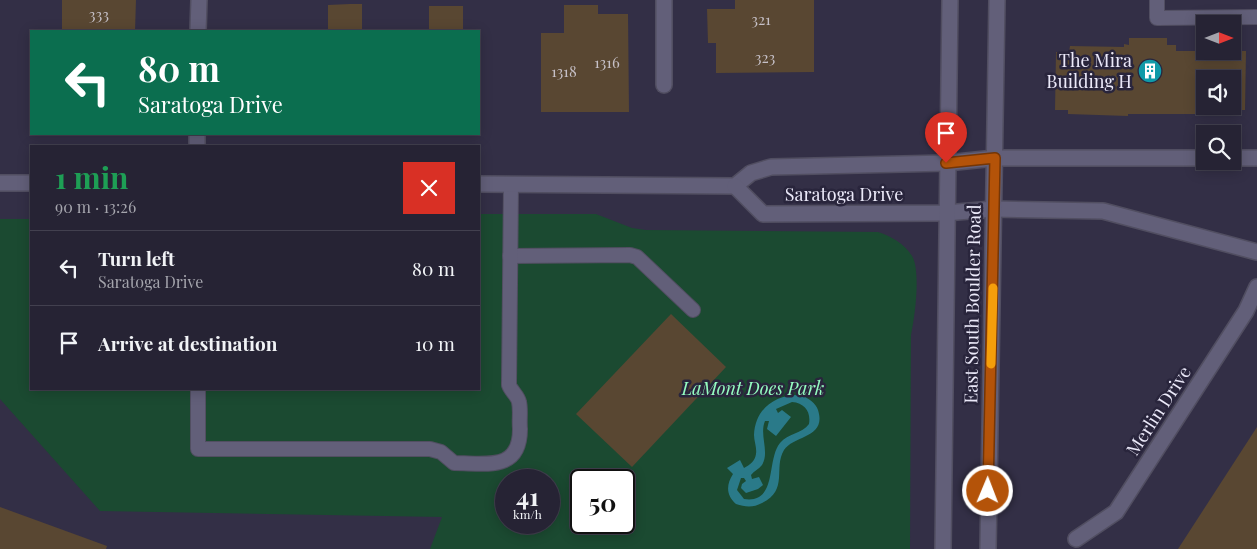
<!DOCTYPE html>
<meta charset="utf-8">
<style>
body{margin:0;font-family:"Playfair Display",serif;background:#2e2b3c;color:#f1f3f6;height:100vh;display:flex;flex-direction:column;font-size:19px;white-space:nowrap}
*{box-sizing:border-box;margin:0}
p{font-size:16px;color:#a4a4ac}
.icon{flex:none;width:28px;height:28px;fill:none;stroke:currentColor;stroke-width:2;stroke-linecap:round;stroke-linejoin:round}
.map{position:relative;flex:1;overflow:hidden}
.drawer{position:absolute;left:30px;top:145px;width:450px;height:245px;display:flex;flex-direction:column;background:#262334;border-radius:0px;box-shadow:0 2px 12px #0003,0 0 0 1px #42404f}
.drawer>*{flex:none}
.top-card{position:absolute;left:30px;top:30px;width:450px;height:105px;border-radius:0px;box-shadow:0 2px 12px #0003,0 0 0 1px #42404f;background:#0b6e4f;color:#fff;overflow:hidden}
.needle{width:32px;rotate:90deg}
.tools{position:absolute;left:1196px;top:15px;display:grid;gap:10px}
.tools a{display:grid;place-items:center;width:45px;height:45px;border-radius:0px;background:#262334;box-shadow:0 2px 12px #0003,0 0 0 1px #42404f;font-size:25px}
.speed{position:absolute;left:495px;top:469px;display:flex;gap:10px;font-size:25px;font-weight:700;text-align:center}
.speed>*{display:grid;place-content:center;width:65px;height:65px;border-radius:50%;background:#262334;box-shadow:0 2px 12px #0003,0 0 0 1px #42404f;line-height:1}
.speed small{font-size:12px;font-weight:400}
.speed .limit{border:2px solid #111;border-radius:8px;background:#fff;color:#111}
.pin{position:absolute;display:grid;place-items:center;width:42px;height:42px;color:#fff;margin:-51px -21px;border-radius:50% 50% 50% 0;rotate:-45deg;box-shadow:0 0 5px #0007}
.pin .icon{rotate:45deg}
.me{position:absolute;width:55px;margin:-28px;rotate:1deg;stroke-linejoin:round;filter:drop-shadow(0 0 4px #0008)}
.turn{display:flex;align-items:center;gap:18px;height:105px;padding:0 25px;font-size:22px}
.turn .icon{width:65px;height:65px;stroke-width:2.5}
.turn b{display:block;font-size:35px;line-height:42px}
.round{display:grid;place-items:center;flex:none;width:52px;height:52px;border-radius:0px;background:#2e2b3c}
.summary{display:flex;align-items:center;justify-content:space-between;height:85px;padding:0 25px}
h1{font-size:30px;font-weight:700;line-height:38px;color:#1e9e55}
ul{padding:0;list-style:none}
li{display:flex;align-items:center;gap:15px;height:75px;padding:0 25px;border-top:1px solid #42404f}
li div{flex:1}
li b{display:block;font-size:19px}
li em{font-style:normal}
.map>svg:first-child{display:block}
</style>
<div class="map">
<svg width="1257" height="549" viewBox="0 0 1257 549">
<rect width="100%" height="100%" fill="#332f46"/>
<path fill="#1b4a31" fill-rule="evenodd" d="M479,214h117l36,14 14,2 232,2c14,4 34,16 37,32 4,20 0,51 -4,71l-1,214h-480l12,-32 -342,-6 -100,-112v-180h31v170h448zM506,480h43v42h-43zM581,480h43v42h-43z"/>
<path fill="#2a7a89" fill-rule="evenodd" d="M801,395c7,3 15,8 17,15 9,28 -24,25 -34,40 -11,18 5,40 -22,53 -9,5 -17,4 -26,1 -10,-9 -10,-19 -3,-30l-6,-6 13,-8 4,8c6,-3 11,-7 12,-14 1,-6 -2,-13 -2,-19 1,-27 22,-41 47,-40zM792,402c13,1 19,10 17,22 -7,10 -21,9 -29,19 -14,17 -2,61 -36,56l-7,-9 4,-12h3l2,3 -4,3 -1,4 5,5 12,-4 5,-4 -4,-8 -7,2 -1,-4c3,-4 8,-6 11,-10 8,-13 -3,-30 3,-44h4l-2,8 9,7 15,-19 -9,-7 -4,3 -2,-4z"/>
<g fill="#594732" fill-rule="evenodd">
<path d="M62,0h74l-1,31 -73,-1z"/>
<path d="M735,0h79v72l-98,1v-30h-8l-1,-34h28z"/>
<path d="M350,4h12v27h-34v-26z"/>
<path d="M564,5h34v9h30l1,98h-88v-79h23z"/>
<rect x="429" y="6" width="34" height="25"/>
<path d="M1129,38h38v7h9v6h70l-1,59h-15v4h-102v2l-60,-2v-4h-13l1,-58h13l1,-6 54,1v-3l5,1zM1205,79h27v27h-27z"/>
<path d="M671,314l55,53 -94,100 -56,-53z"/>
<path d="M1257,427v122h-79z"/>
<path d="M0,507l107,39 -1,3h-106z"/>
</g>
<g fill="none" stroke-linecap="round" stroke-linejoin="round">
<g stroke="#514e61" stroke-width="16">
<g id="lane">
<path d="M1157,0v18l100,-1"/>
<path d="M510,256l120,-1 7,2 56,53"/>
<path d="M198,389v60h232l11,3 13,11c32,0 66,9 66,-34 -1,-9 1,-19 -1,-27 -1,-6 -8,-11 -10,-17l2,-201"/>
</g>
</g>
<g stroke="#514e61" stroke-width="18">
<g id="street">
<path d="M198,31l1,-31"/>
<path d="M664,85v-85"/>
<path d="M197,146v-12"/>
<path d="M995,158h210"/>
<path d="M1232,158h25"/>
<path d="M994,209l109,2 154,41"/>
<path d="M1076,539l40,-27 130,-201 11,-24"/>
</g>
</g>
<g stroke="#514e61" stroke-width="18">
<g id="secondary">
<path d="M0,183h31"/>
<path d="M479,184l256,2 16,-13 20,-6 176,-4 48,-5"/>
<path d="M735,186l28,28 182,-1 49,-4"/>
<path d="M943,549l7,-549"/>
<path d="M988,549l9,-549"/>
</g>
</g>
<use href="#lane" stroke="#625f79" stroke-width="14"/>
<use href="#street" stroke="#625f79" stroke-width="15"/>
<use href="#secondary" stroke="#625f79" stroke-width="15"/>
</g>
<g fill="none" stroke-linecap="round" stroke-linejoin="round">
<g stroke="#753606" stroke-width="12">
<path id="route" d="M946,163l49,-5 -7,333"/>
</g>
<use href="#route" stroke="#b45309" stroke-width="9"/>
<path stroke="#f59e0b" stroke-width="9" d="M991,364l2,-76"/>
</g>
<defs>
<g id="building-disc" transform="scale(1.25)"><circle r="9.5" fill="#0f9aa8" stroke="#29253c"/><path d="M-4-6H4V6H1V3H-1V6H-4ZM-2.5-4.3h1.7v1.8h-1.7ZM.8-4.3h1.7v1.8H.8ZM-2.5-1h1.7V.8h-1.7ZM.8-1h1.7V.8H.8Z" fill="#fff"/></g>
</defs>
<g fill-rule="evenodd">
<use href="#building-disc" x="1150" y="71"/>
</g>
<g text-anchor="middle" stroke-width="5" stroke-linejoin="round" paint-order="stroke">
<g font-size="15" fill="#c6c0c7">
<text x="99" y="20">333</text>
<text x="761" y="25">321</text>
<text x="765" y="63">323</text>
<text x="607" y="68">1316</text>
<text x="564" y="77">1318</text>
</g>
<g font-size="18" fill="#ebe9f9" stroke="#29253c" text-anchor="end">
<text x="1132" y="67">The Mira<tspan x="1132" dy="21">Building H</tspan></text>
</g>
<g font-size="18" fill="#ebe9f9" stroke="#29253c">
<text x="844" y="201">Saratoga Drive</text>
<text transform="translate(973 304) rotate(-89)" y="6">East South Boulder Road</text>
<text transform="translate(1159 411) rotate(-57)" y="6">Merlin Drive</text>
</g>
<g font-size="18" font-style="italic" fill="#95fdc1" stroke="#29253c">
<text x="753" y="395">LaMont Does Park</text>
</g>
</g>
</svg>
<div class="tools">
<a><svg class="needle" viewBox="-14 -14 28 28"><path d="M0-13l5 13h-10z" fill="#e53935"/><path d="M0 13l5-13h-10z" fill="#a4a4ac"/></svg></a>
<a><svg class="icon" aria-label="sound" viewBox="0 0 24 24"><path d="M4 9h4l5-4v14l-5-4H4zM17 9q2 3 0 6"/></svg></a>
<a><svg class="icon" aria-label="search" viewBox="0 0 24 24"><circle cx="10" cy="10" r="6"/><path d="M15 15l6 6"/></svg></a>
</div>
<div class="speed"><div>41<small>km/h</small></div><div class="limit">50</div></div>
<div class="pin" style="left:946px;top:163px;background:#d93025"><svg class="icon" aria-label="arrive" viewBox="0 0 24 24"><path d="M6 21V4h12l-3 4 3 4H6"/></svg></div>
<svg class="me" style="left:988px;top:491px" viewBox="-20 -20 40 40"><circle r="17" fill="#b45309" stroke="#fff" stroke-width="3"/><path d="M0-11L8 9 0 5-8 9z" fill="#fff"/></svg>
<div class="top-card">
<div class="turn"><svg class="icon" aria-label="left" viewBox="0 0 24 24"><path d="M17 20v-9H6M10 6l-5 5 5 5"/></svg><div><b>80 m</b>Saratoga Drive</div></div>
</div>
<section class="drawer">
<div class="summary"><div><h1>1 min</h1><p>90 m · 13:26</p></div><a class="round" style="background:#d93025;color:#fff"><svg class="icon" aria-label="close" viewBox="0 0 24 24"><path d="M6 6l12 12M18 6L6 18"/></svg></a></div>
<ul>
<li><svg class="icon" aria-label="left" viewBox="0 0 24 24"><path d="M17 20v-9H6M10 6l-5 5 5 5"/></svg><div><b>Turn left</b><p>Saratoga Drive</p></div><em>80 m</em></li>
<li><svg class="icon" aria-label="arrive" viewBox="0 0 24 24"><path d="M6 21V4h12l-3 4 3 4H6"/></svg><div><b>Arrive at destination</b></div><em>10 m</em></li>
</ul>
</section>
</div>
